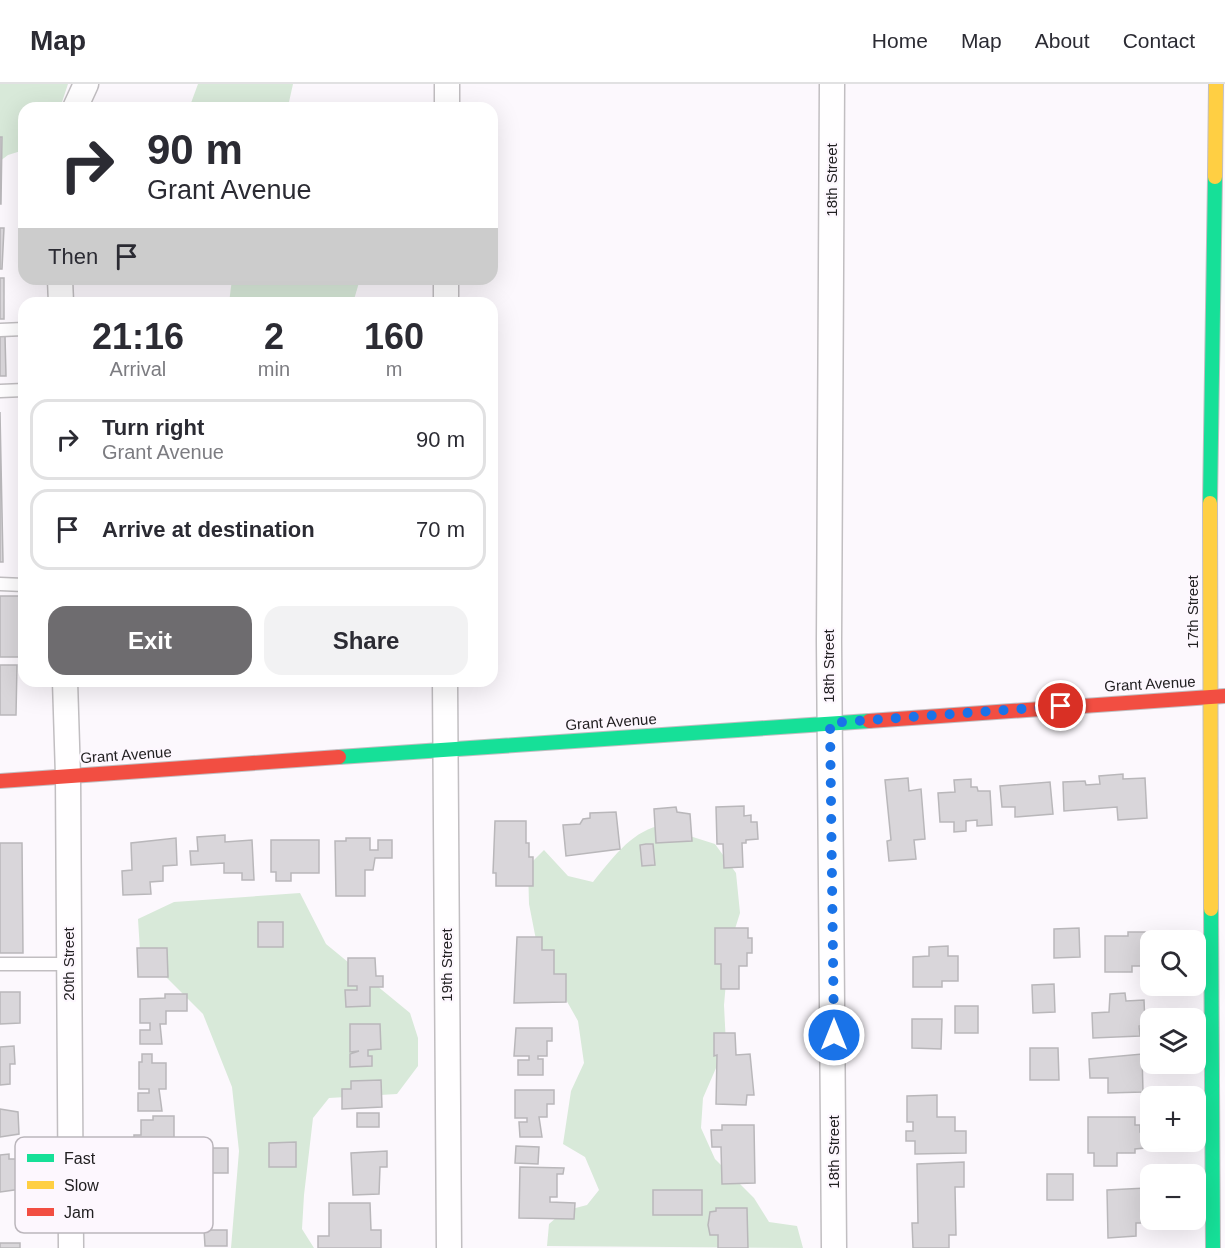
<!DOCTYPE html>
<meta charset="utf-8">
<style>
body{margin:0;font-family:Helvetica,sans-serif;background:#f2f2f3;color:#2b2b33;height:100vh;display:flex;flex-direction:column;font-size:22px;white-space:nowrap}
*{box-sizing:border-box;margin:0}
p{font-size:20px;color:#7c7c81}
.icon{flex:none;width:33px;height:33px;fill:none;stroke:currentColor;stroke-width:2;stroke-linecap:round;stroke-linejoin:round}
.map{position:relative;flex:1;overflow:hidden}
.sheet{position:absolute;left:18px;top:213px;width:480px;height:390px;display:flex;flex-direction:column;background:#fff;border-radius:18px;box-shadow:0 6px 24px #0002}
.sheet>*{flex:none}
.top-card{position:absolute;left:18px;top:18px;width:480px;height:183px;border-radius:18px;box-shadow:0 6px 24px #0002;background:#fff;color:#2b2b33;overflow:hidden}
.tools{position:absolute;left:1140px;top:846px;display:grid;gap:12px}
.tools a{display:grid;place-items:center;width:66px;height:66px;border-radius:12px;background:#fff;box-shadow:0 6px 24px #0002;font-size:30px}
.pin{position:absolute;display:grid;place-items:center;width:51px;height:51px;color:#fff;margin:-26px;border:3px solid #fff;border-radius:50%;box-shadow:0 2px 6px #0007}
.me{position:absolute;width:66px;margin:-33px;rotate:0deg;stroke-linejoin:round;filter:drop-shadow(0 0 4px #0008)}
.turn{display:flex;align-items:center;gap:21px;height:126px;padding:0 30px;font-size:27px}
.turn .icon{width:78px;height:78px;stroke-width:2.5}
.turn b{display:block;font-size:42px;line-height:51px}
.then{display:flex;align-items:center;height:57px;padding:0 30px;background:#0003;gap:12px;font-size:22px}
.eta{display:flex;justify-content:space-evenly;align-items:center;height:102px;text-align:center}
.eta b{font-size:36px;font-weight:800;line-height:42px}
.button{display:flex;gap:12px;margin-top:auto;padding:12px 30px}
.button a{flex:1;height:69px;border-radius:18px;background:#6e6c6f;color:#fff;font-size:24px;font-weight:800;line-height:69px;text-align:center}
.button a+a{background:#f2f2f3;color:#2b2b33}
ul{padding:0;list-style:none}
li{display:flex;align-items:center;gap:18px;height:81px;margin:0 12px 9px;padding:0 18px;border:3px solid #e1e1e2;border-radius:18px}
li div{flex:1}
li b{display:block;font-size:22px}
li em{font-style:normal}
header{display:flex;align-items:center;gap:36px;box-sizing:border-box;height:84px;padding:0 30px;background:#fff;border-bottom:2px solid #e1e1e2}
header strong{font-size:28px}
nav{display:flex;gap:33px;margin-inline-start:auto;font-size:21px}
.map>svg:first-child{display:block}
</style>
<header>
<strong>Map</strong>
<nav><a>Home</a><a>Map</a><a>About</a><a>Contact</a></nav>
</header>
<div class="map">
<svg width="1225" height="1164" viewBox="0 0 1225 1164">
<rect width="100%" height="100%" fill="#fcf8fd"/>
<g fill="#d8e9d9">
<path d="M0,0h68l-8,24h-36v42l-16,5 -8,6z"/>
<path d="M198,0h95l-4,18 1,6h-97l-2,-5z"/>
<path d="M232,195h128l-7,24h-124z"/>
<path d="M658,742l57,18 21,29 4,40 -11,35 -5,57 2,40 -23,53 -2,30 14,31 39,39 15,24 28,4 6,22 -256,-2 2,-22 15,-13 23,-6 12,-15 -14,-33 -22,-13 8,-53 13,-28 -6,-42 -40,-71 -9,-46 -1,-38 16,-16 24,26 25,6c18,-22 37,-49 65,-56z"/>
<path d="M300,809l26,51 84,69 8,25v28l-21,28 -68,4 -16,20 -9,77 -2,34 12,19h-83l8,-97 -7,-64 -29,-73 -63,-63 -2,-32 36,-17z"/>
</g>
<g fill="#d9d6da" stroke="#b9b7ba" stroke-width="1.5">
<path d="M0,53h2l-1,67h-1z"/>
<path d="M0,144h4l-2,41h-2z"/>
<rect x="0" y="194" width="4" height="41"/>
<path d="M0,252h5l1,40h-6z"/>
<path d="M0,328l3,150h-3z"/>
<rect x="0" y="512" width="23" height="61"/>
<path d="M0,581h17l-1,50h-16z"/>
<path d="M1123,690v5l22,-1 2,40 -29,2 -1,-13 -53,4 -1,-29 22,-1 1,4 14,-1 -1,-8z"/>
<path d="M908,694l1,13 12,-2 4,50 -11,1 2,19 -27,2 -2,-20 4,-1 -6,-60z"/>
<path d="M971,695v8h6l1,4h12l2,34 -15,1v-6l-11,1v10l-12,1v-10h-14l-2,-29 17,-1 -1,-12z"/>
<path d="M1050,698l3,32 -38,3v-10h-13l-2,-21z"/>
<path d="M744,722v10l7,-1v7h6l1,17 -12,1v3h-4l1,24 -19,1 -1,-24h-6l-1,-37z"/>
<path d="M676,723l1,5 13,2 2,27 -36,2 -2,-34z"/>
<path d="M616,728l4,37 -54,7 -3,-31 17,-1 3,-5 7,-1v-5z"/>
<path d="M495,737h31v22h3v14h4v29h-37v-13h-3z"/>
<path d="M225,751v7l27,-2 2,40h-12v-7h-18v-10l-33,2 -1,-14h8l-1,-14z"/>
<path d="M176,754l1,27 -14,1v15l-13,1 1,12 -28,1 -1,-24 10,-1 -1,-27z"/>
<path d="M346,754h24v12h8v-10h14v18h-17l-2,12h-8v26h-29l-1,-55h11z"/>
<path d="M271,756h48v33h-28v8h-15v-9h-5z"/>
<path d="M0,759h22l1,110h-23z"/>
<path d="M646,760h7l2,21 -13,1 -2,-21z"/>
<rect x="258" y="838" width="25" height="25"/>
<path d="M715,844h33v10h4v15h-5v13h-8v23h-18v-25h-6z"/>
<path d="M1079,844l1,29 -26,1v-29z"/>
<path d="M1128,848h17v34h-13v6h-27v-36h23z"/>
<path d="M517,853h25v13h12v24h12v28l-52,1z"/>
<path d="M948,862v10h10v25h-16v6h-29v-30l16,-1v-9z"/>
<path d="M137,864h30l1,29h-30z"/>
<path d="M348,874h27l1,18h7v11h-13v19l-24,1 -1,-17h12v-4h-9z"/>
<path d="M1054,900l1,28 -22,1 -1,-28z"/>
<path d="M0,908h20v31l-20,1z"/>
<path d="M1125,909l1,8 18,-1 1,25 -6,1 1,10 -47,2 -1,-25 17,-1 1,-18z"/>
<path d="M165,910h22v17h-21v13h-6l2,20h-22v-14h10v-7h-10v-24l25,-1z"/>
<rect x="955" y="922" width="23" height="27"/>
<path d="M912,935h30l-1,30 -29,-1z"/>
<path d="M350,940h30l1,25 -13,1v6h4v10l-22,1v-13l9,-3 -9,1z"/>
<path d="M516,944h36v13h-5v15h-9v3h5v16h-25v-15h11v-4h-15z"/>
<path d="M714,949h21l1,22 14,-1 4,41h-7l-1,10 -30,-1 1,-49 -3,1z"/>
<path d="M14,962l1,18h-5v20l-10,1v-38z"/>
<path d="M1030,964h28l1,32h-29z"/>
<path d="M142,970h10v9h14v26h-7l3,22h-24v-18h11v-4h-10v-27h3z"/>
<path d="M1142,970l1,38 -35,1v-15h-18l-1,-19z"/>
<path d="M381,996l1,27 -40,2v-20h9v-8z"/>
<path d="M515,1006h39v14h-7v13h-8l3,20h-22l-1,-15h8v-4h-12z"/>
<path d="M937,1011v22h18v14h11v22l-51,1v-13h-9v-10h7v-9h-6v-26z"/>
<path d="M0,1025l18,3 1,22 -19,3z"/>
<rect x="357" y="1029" width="22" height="14"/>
<path d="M153,1032h21v41h-33v-12h-7v-10h7v-15h12z"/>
<path d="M1088,1033h47v8h5v7h5v16l-10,1v4h-18v13h-23v-13h-6z"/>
<path d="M722,1041h32l1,58 -33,1 -1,-37h-9l-1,-17h11z"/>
<path d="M296,1058v25h-27v-24z"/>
<path d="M516,1062l23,1 -1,17 -23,-1z"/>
<path d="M203,1064h25v25h-24z"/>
<path d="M387,1067v16h-7l-1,27 -26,1 -2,-42z"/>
<path d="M9,1070v5h12v30l-21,3v-37z"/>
<path d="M964,1078v25h-9l1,48h-7v13h-36l-1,-25h6l-1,-59z"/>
<path d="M520,1083l44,1 -1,6h-6v23h-7v5l25,1 -1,16 -55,-1z"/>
<rect x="1047" y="1090" width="26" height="26"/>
<path d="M1146,1104l1,28 -6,1v6h-5v13l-28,2 -1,-48z"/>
<rect x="653" y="1106" width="49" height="25"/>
<path d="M329,1119h41l1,27h10v18h-63v-12h11z"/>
<path d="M716,1124h31l1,40h-30v-13h-8l-2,-10 2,-13 6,-1z"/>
<path d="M204,1146h23v16h-22z"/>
<rect x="0" y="1159" width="20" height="5"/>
</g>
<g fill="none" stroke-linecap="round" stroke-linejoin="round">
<g stroke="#c1bec1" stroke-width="15">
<g id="lane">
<path d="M0,246l24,-1"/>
<path d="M0,307l24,-1"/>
<path d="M0,500l24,1"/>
<path d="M0,880h69"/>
</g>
</g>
<g stroke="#c1bec1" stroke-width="27">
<g id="street">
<path d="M832,0l-3,557 5,607"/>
<path d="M75,24l11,-24"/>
<path d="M447,24v-24"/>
<path d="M60,195l1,24"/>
<path d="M446,219v-24"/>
<path d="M65,597l3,95 3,472"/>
<path d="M445,597l4,567"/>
</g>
</g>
<g stroke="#c1bec1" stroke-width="16">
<g id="fast">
<path d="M1210,419l5,-326"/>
<path d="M339,673l530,-36"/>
<path d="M1211,825l2,339"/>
</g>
</g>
<g stroke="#c1bec1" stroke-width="16">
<g id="slow">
<path d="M1215,93l1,-93"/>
<path d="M1210,419l1,406"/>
</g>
</g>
<g stroke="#c1bec1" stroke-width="16">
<g id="jam">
<path d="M869,637l356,-25"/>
<path d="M0,697l339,-24"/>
</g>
</g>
<use href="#lane" stroke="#fffeff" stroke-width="12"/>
<use href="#street" stroke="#fffeff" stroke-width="24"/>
<use href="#fast" stroke="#16e098" stroke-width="14"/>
<use href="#slow" stroke="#ffcf43" stroke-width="14"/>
<use href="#jam" stroke="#f24e42" stroke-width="14"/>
</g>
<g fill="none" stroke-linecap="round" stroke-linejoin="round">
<path stroke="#1a73e8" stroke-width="10" stroke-dasharray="0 18" d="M834,951l-4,-312 231,-17"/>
</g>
<g text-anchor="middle" stroke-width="4.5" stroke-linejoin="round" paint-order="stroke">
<g font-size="15" fill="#222022" stroke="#fdf7fe">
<text transform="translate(832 96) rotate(-90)" y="5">18th Street</text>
<text transform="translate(1193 528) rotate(-90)" y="5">17th Street</text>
<text transform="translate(829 582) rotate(-90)" y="5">18th Street</text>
<text transform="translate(1150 600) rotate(-3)" y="5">Grant Avenue</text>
<text transform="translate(611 638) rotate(-4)" y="5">Grant Avenue</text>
<text transform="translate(126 671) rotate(-4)" y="5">Grant Avenue</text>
<text transform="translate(69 880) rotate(-90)" y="5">20th Street</text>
<text transform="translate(447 881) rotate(-90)" y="5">19th Street</text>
<text transform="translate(834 1068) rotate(-90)" y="5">18th Street</text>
</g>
</g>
<rect x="15" y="1053" width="198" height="96" rx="9" fill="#fdf7fe" stroke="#bbb6bc" stroke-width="1.5"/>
<rect x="27" y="1070" width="27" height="8" fill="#16e098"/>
<rect x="27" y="1097" width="27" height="8" fill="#ffcf43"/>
<rect x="27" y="1124" width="27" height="8" fill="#f24e42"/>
<g font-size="16" fill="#222022">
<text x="64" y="1080">Fast</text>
<text x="64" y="1107">Slow</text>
<text x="64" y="1134">Jam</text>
</g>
</svg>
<div class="tools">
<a><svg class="icon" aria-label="search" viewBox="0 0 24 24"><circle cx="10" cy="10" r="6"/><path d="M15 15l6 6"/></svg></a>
<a><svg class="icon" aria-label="layers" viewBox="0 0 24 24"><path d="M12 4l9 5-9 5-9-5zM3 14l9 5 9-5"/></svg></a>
<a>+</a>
<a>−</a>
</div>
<div class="pin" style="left:1061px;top:622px;background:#d93025"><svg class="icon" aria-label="arrive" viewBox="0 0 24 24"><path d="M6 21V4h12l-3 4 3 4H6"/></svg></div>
<svg class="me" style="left:834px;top:951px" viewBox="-20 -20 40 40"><circle r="17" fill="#1a73e8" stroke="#fff" stroke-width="3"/><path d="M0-11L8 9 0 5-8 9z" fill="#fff"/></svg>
<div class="top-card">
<div class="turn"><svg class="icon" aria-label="right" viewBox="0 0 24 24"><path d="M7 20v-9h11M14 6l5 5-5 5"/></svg><div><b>90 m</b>Grant Avenue</div></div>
<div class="then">Then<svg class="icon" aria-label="arrive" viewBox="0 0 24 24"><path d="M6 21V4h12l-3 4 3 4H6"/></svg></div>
</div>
<section class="sheet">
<div class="eta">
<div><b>21:16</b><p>Arrival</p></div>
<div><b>2</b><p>min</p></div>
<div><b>160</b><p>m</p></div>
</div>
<ul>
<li><svg class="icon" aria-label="right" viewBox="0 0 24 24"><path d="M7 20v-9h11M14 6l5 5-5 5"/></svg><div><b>Turn right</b><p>Grant Avenue</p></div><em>90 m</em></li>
<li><svg class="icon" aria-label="arrive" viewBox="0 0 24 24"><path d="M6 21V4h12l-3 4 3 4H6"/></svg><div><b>Arrive at destination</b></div><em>70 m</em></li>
</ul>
<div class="button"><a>Exit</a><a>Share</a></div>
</section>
</div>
